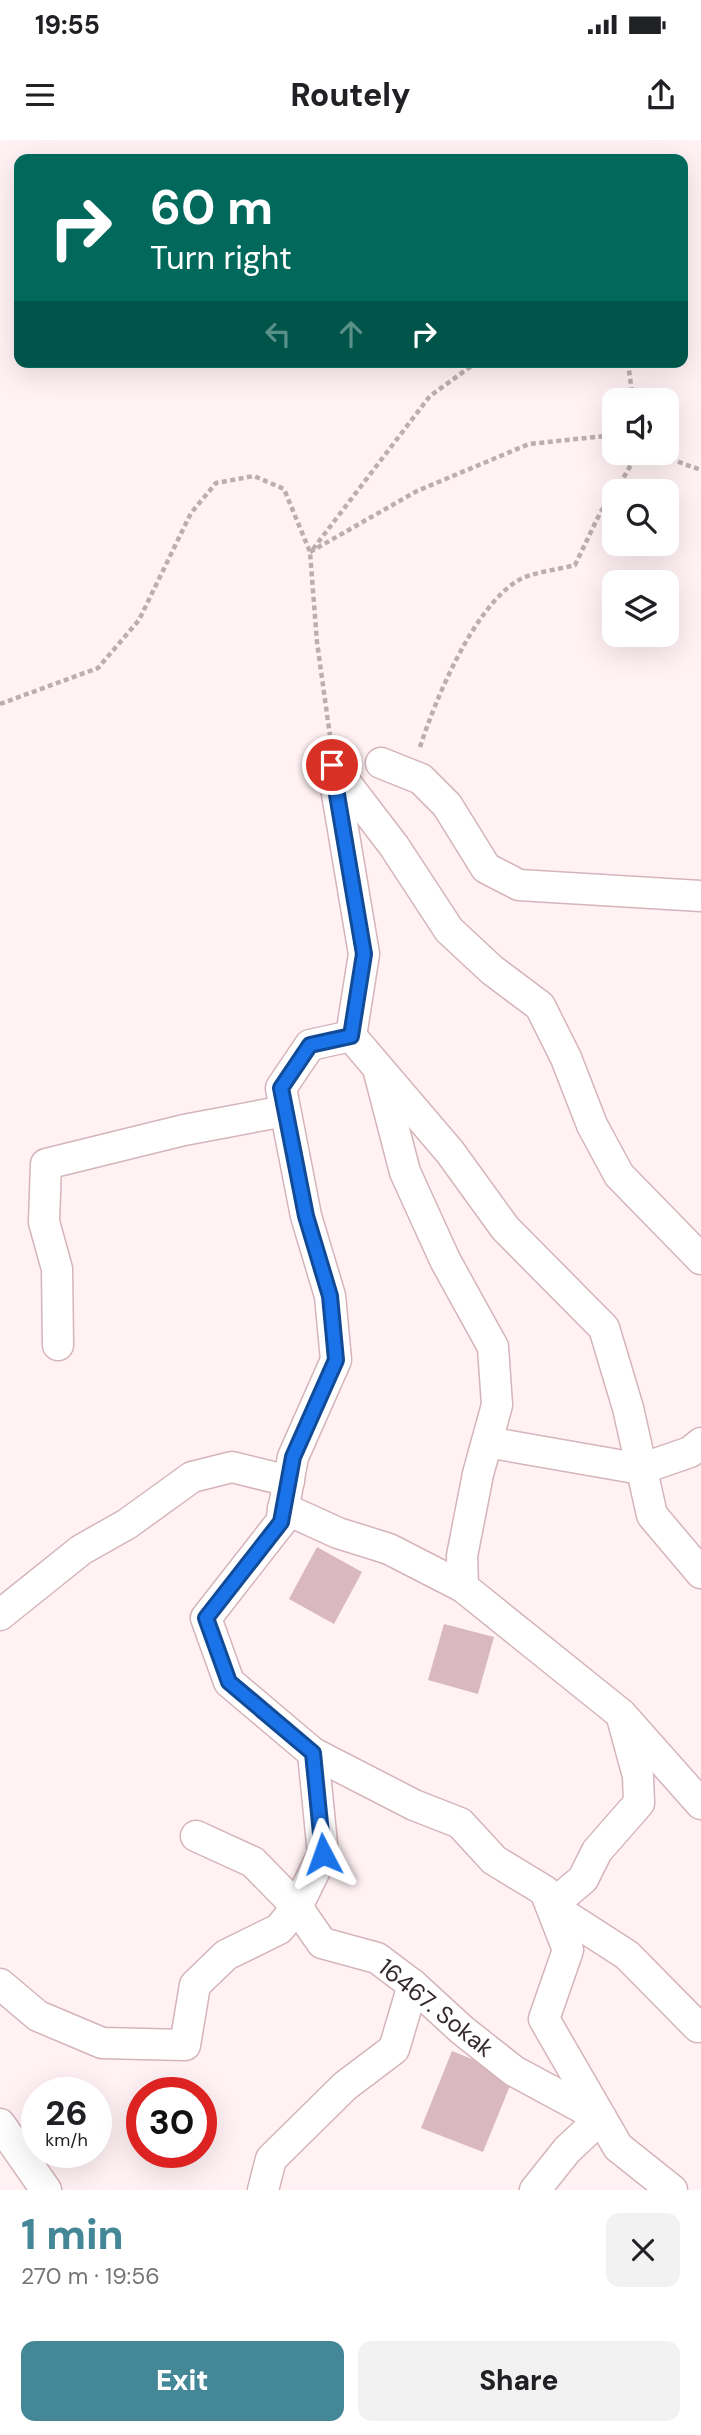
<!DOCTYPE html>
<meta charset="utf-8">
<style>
body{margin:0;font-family:"DM Sans",sans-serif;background:#f2f2f2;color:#202124;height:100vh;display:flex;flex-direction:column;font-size:26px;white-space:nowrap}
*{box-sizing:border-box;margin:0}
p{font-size:23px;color:#757577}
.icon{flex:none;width:38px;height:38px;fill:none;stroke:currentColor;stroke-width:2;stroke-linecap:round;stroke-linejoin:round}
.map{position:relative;height:2050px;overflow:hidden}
.panel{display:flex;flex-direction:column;background:#fff;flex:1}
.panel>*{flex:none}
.hud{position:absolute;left:14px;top:14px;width:674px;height:214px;border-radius:14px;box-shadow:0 7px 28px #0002;background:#00695c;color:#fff;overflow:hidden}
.buttons{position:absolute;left:602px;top:248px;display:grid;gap:14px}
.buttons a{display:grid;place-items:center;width:77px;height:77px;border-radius:14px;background:#fff;box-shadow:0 7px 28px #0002;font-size:35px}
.speed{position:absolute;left:21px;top:1937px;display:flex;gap:14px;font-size:35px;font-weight:700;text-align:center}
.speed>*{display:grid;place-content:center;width:91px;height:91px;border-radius:50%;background:#fff;box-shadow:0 7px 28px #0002;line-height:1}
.speed small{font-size:18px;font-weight:400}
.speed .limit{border:10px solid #d22;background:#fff;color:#111}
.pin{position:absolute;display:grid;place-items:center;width:60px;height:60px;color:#fff;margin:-30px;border:4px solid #fff;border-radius:50%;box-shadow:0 2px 7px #0007}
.me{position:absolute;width:77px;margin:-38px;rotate:356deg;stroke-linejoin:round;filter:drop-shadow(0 0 5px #0008)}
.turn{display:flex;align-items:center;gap:24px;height:147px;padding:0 21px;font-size:32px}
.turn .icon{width:91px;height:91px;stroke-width:2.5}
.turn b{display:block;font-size:49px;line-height:60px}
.lanes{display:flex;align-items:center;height:66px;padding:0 21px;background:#0003;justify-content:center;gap:35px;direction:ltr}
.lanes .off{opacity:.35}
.round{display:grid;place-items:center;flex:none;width:74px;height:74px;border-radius:14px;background:#f2f2f2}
.head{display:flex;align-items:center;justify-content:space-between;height:119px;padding:0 21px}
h1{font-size:42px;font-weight:800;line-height:52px;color:#448797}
.cta{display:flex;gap:14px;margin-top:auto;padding:14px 21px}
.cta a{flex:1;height:80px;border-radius:14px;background:#448797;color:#fff;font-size:28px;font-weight:800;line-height:80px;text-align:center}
.cta a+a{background:#f2f2f2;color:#202124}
.status{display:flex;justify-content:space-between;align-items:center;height:49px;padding:0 35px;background:#fff;direction:ltr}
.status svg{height:19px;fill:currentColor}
header{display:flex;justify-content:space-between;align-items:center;height:91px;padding:0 21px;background:#fff;font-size:32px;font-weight:800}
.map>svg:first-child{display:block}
</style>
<div class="status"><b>19:55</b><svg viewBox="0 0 49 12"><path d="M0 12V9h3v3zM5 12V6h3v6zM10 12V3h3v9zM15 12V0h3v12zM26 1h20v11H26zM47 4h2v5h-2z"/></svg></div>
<header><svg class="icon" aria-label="menu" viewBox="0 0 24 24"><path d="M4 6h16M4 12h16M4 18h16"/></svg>Routely<svg class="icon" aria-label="share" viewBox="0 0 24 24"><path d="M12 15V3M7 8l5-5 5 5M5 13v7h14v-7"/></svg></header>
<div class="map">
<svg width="701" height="2050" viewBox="0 0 701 2050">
<rect width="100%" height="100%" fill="#fff1f4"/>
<g fill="#d9b9bf">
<path d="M317,1407l45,25 -28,52 -45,-25z"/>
<path d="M444,1484l50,13 -16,57 -50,-14z"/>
<path d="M452,1911l62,25 -31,76 -62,-24z"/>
</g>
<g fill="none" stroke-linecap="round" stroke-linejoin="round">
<g stroke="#d5b4ba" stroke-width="33">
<g id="minor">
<path d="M381,623l40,16 26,26 39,63 33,17 182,11"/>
<path d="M332,625l62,81 55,84 43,40 48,36 26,52 26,67 27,50 82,84"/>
<path d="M333,630l31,184 -13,82"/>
<path d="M379,932l26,100 40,88 48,87 4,58 -19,69 -16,82 1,31 158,127 80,90"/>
<path d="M58,1205l-1,-76 -13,-47 2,-58 138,-34 101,-19"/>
<path d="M487,1302l154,27 49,-17 11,-9"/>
<path d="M283,1368l55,25 51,16 74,38"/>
<path d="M0,1475l81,-65 46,-26 65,-47 40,-10 57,14"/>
<path d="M623,1581l15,55 1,27 -42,48 -14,28 -32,27 76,49 71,72"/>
<path d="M196,1696l57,26 44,45 25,36 55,15 36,27 49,45 52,41 87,47"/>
<path d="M0,1844l38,32 64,27 83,2 10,-60 31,-30 53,-26 18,-22 26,-53 -10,-101"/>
<path d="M0,1984l46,66"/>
<path d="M263,2050l8,-31 74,-73 49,-37 19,-64"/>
<path d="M535,2050l32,-40 34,-32"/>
<path d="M672,2050l-54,-43 -74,-128 24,-69 -23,-59 -51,-31 -34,-37 -46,-18 -101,-52 -84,-71 -23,-64 75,-96 12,-65 43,-97 -6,-64 -24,-80 -25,-128 29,-43 41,-9 99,116 55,76 99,100 24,80 24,107 49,58"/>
</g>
</g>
<g stroke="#bbaeb0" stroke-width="4.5" stroke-dasharray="5 3.5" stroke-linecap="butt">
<path d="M628,222l5,39"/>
<path d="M654,313l47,17"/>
<path d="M615,352l23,-39"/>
<path d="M313,409l117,-153 47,-34"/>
<path d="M310,412l107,-61 112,-47 76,-8 9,3"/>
<path d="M0,564l98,-36 41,-48 52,-107 25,-30 38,-7 30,13 26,63 7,90 13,94"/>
<path d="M420,607c16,-49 53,-138 97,-166 15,-9 40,-11 58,-16l25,-52 14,-21"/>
</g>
<use href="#minor" stroke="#fff" stroke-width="30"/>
</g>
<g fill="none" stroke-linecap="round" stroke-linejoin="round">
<g stroke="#114b97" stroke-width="18">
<path id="route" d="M323,1714l-10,-101 -84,-71 -23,-64 75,-96 12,-65 43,-97 -6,-64 -24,-80 -25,-128 29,-43 41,-9 13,-82 -32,-189"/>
</g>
<use href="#route" stroke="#1a73e8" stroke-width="12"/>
</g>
<g text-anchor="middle" stroke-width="5" stroke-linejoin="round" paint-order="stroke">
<g font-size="24" fill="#35292b" stroke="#fff">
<text transform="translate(436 1868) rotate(39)" y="8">16467. Sokak</text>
</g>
</g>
</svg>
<div class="buttons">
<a><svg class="icon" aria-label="sound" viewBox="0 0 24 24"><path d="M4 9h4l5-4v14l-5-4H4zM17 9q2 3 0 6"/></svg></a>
<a><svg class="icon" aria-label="search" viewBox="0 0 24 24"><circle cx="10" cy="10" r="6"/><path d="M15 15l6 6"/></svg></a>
<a><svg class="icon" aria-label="layers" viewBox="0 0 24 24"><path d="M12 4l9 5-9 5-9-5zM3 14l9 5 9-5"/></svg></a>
</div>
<div class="speed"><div>26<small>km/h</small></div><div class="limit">30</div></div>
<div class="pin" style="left:332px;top:625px;background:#d93025"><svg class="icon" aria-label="arrive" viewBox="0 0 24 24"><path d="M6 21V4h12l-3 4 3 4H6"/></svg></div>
<svg class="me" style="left:323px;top:1714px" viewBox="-20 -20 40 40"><path d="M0-17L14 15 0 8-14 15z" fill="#1a73e8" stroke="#fff" stroke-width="4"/></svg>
<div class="hud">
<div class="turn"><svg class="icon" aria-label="right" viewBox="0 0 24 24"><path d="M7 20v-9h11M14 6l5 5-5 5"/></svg><div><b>60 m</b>Turn right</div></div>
<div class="lanes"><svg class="icon off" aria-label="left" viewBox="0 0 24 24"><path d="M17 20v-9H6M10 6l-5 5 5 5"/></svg><svg class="icon off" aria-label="ahead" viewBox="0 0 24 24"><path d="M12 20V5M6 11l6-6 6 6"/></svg><svg class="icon" aria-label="right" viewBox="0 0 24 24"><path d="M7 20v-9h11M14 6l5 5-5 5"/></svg></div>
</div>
</div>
<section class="panel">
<div class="head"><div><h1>1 min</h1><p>270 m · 19:56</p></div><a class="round"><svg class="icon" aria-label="close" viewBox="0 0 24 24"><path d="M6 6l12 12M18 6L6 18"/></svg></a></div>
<div class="cta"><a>Exit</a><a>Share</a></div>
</section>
